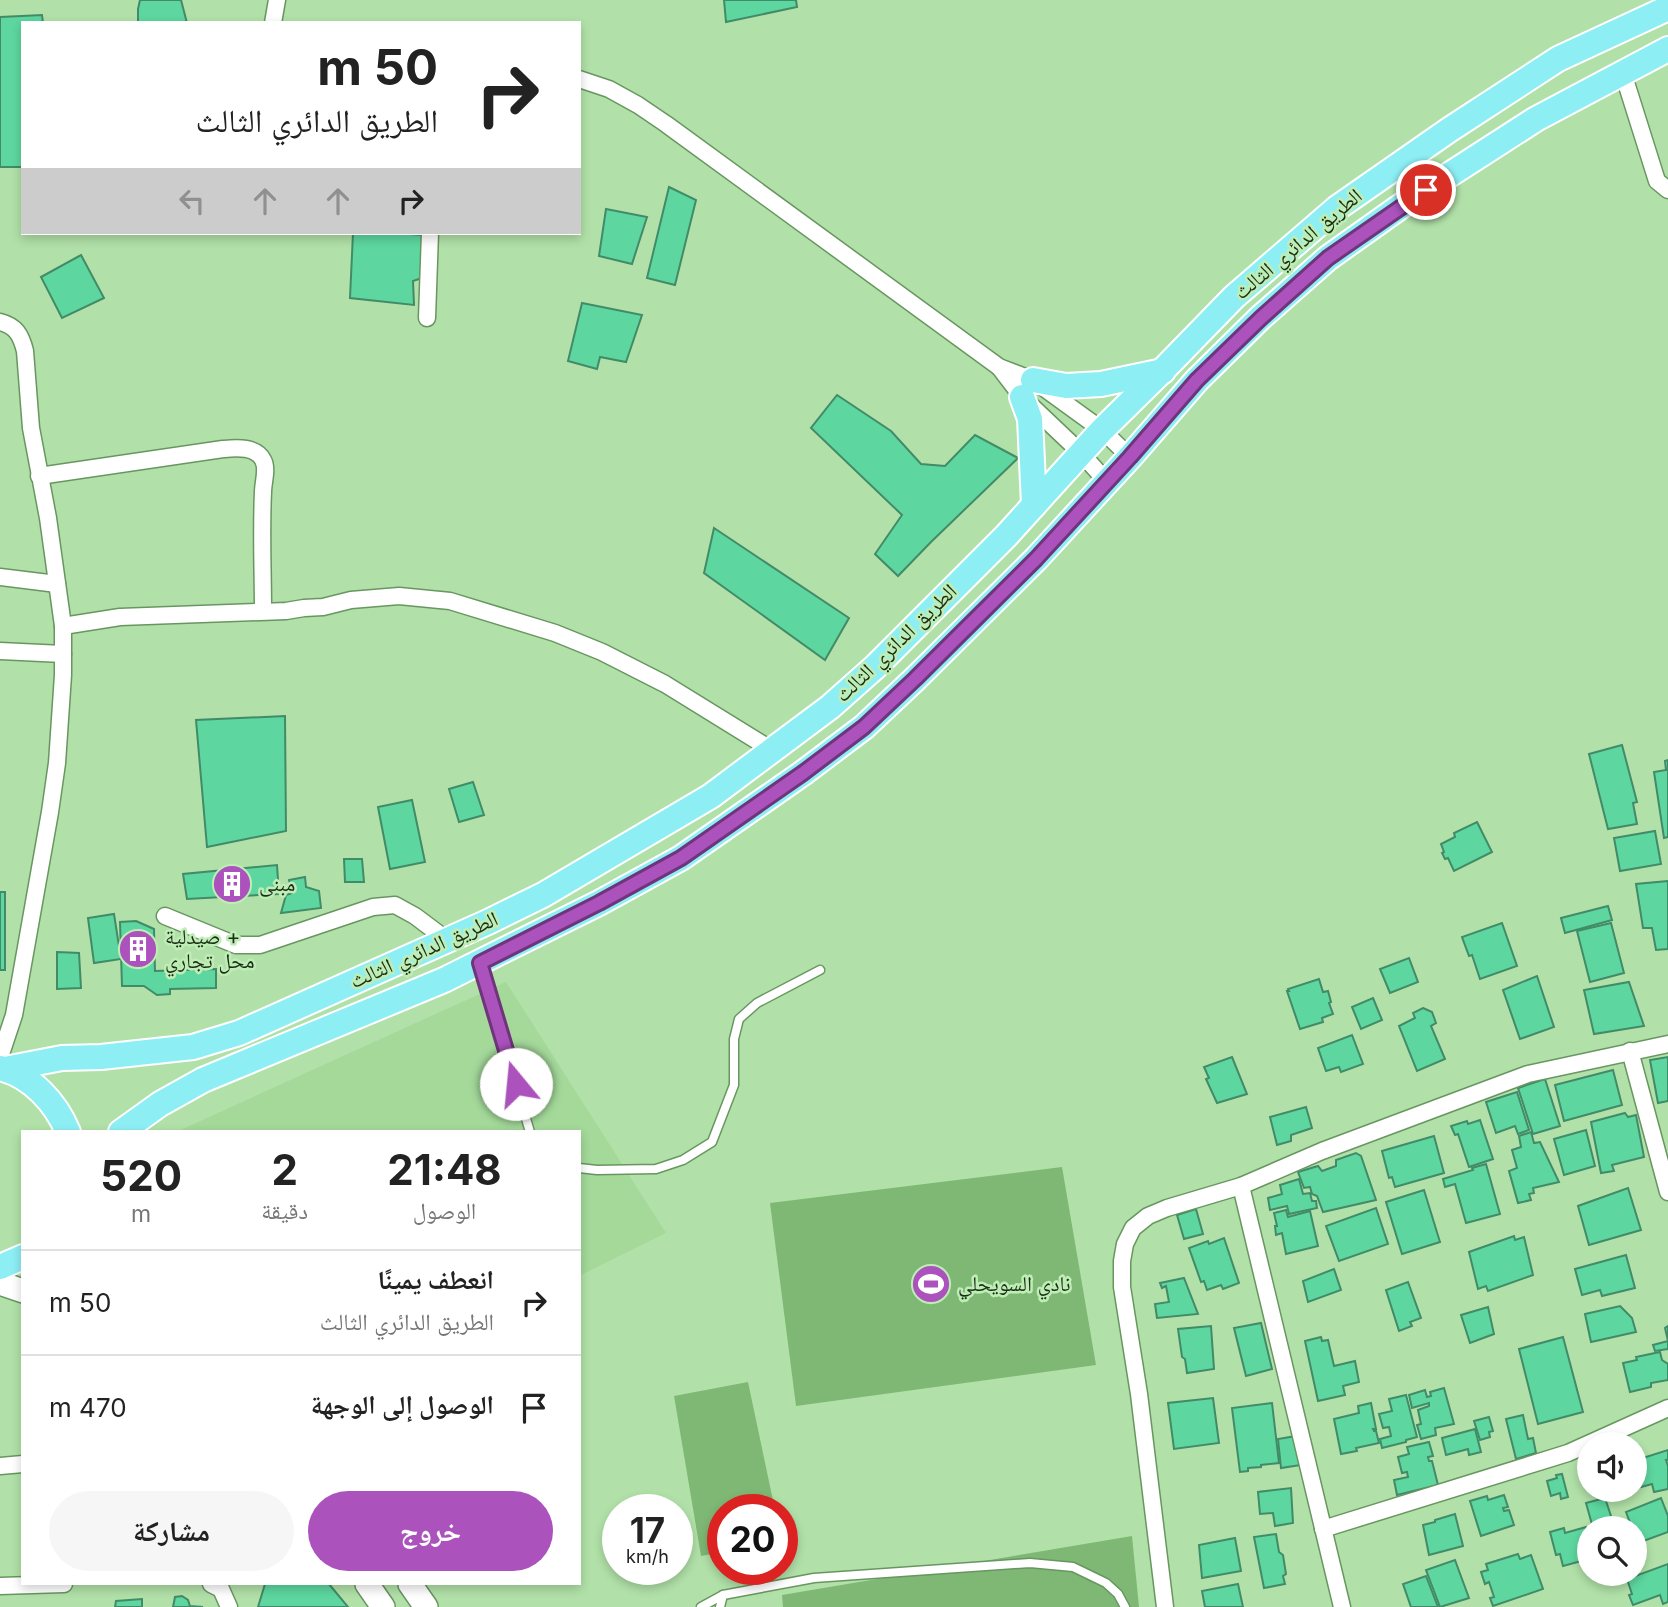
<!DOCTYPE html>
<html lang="ar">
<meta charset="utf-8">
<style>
body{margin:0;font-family:Inter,"Noto Naskh Arabic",sans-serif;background:#f6f6f6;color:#222;direction:rtl;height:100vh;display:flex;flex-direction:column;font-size:26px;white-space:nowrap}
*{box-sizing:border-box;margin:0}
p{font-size:23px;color:#767676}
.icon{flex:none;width:38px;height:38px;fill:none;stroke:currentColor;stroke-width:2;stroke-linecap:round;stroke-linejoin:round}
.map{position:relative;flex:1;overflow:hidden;direction:ltr}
.drawer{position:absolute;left:21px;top:1130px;width:560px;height:455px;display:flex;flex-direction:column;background:#fff;border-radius:0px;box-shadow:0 4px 10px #0003;direction:rtl}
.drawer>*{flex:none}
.hud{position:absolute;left:21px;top:21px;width:560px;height:214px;border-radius:0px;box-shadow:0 4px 10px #0003;direction:rtl;background:#fff;color:#222;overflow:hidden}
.fabs{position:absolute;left:1577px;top:1432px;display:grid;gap:14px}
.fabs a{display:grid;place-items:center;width:70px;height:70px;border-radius:50%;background:#fff;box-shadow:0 4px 10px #0003;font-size:35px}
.speed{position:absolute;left:602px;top:1494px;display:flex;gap:14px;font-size:35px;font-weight:700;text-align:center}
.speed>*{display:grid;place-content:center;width:91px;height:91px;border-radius:50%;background:#fff;box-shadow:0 4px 10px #0003;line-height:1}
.speed small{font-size:18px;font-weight:400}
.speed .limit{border:10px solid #d22;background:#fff;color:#111}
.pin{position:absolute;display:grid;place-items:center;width:60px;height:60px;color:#fff;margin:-30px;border:4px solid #fff;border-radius:50%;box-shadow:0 2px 7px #0007}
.me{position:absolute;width:77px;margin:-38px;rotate:343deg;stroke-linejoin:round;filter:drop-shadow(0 0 5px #0008)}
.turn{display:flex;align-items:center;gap:24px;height:147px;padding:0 28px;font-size:32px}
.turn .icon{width:91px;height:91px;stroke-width:2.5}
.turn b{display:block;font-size:49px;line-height:60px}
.lanes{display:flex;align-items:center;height:66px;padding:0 28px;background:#0003;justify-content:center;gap:35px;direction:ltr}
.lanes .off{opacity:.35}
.eta{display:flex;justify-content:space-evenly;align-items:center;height:119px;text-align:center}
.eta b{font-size:42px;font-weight:700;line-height:49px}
.cta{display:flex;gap:14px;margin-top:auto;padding:14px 28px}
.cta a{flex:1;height:80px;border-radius:42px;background:#ab52bd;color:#fff;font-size:28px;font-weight:700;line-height:80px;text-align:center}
.cta a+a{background:#f6f6f6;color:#222}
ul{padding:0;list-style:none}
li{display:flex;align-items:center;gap:21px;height:105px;padding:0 28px;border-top:2px solid #e0e0e0}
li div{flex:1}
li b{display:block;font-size:26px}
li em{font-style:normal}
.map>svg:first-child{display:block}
</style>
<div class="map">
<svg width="1668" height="1607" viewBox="0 0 1668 1607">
<rect width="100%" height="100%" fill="#b1e1a8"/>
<path fill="#a4d99a" d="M506,982l160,251 -87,43v-144h-403z"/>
<g fill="#7eb874">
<path d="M1062,1167l34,198 -300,41 -26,-203z"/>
<path d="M748,1382l27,128h-52v42l-22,4 -27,-160z"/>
<path d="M1132,1536l7,71h-356l-1,-12z"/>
</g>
<g fill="#5dd79f" stroke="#428b68" stroke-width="2">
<path d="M140,0h41l6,23h-49v-14z"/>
<path d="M724,0h72l1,7 -71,15z"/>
<path d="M42,15l1,8h-20v144h-23v-150z"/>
<path d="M669,187l27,13 -21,85 -28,-7z"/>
<path d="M606,209l41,8 -15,47 -33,-8z"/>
<path d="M353,233h43l27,2 -1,43 -9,3 1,24 -64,-7z"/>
<path d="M81,255l23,43 -42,20 -21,-41z"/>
<path d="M582,303l60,12 -16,47 -26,-5 -3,12 -29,-8z"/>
<path d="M837,395l54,36 30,33 24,2 30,-31 43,23 -87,84 -33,34 -23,-22 27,-39 -91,-87z"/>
<path d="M714,528l135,90 -24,42 -121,-87z"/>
<path d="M285,716l1,115 -79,16 -11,-127z"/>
<path d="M1622,745l15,57 -4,1 4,21 -29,5 -19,-75z"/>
<path d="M1668,760v77l-4,1 -10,-66 12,-2 -1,-9z"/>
<path d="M473,782l11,33 -25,7 -10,-33z"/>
<path d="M412,800l13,62 -35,7 -12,-62z"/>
<path d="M1477,822l15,30 -38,19 -6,-13 -3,1 -3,-6 2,-1 -3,-8 14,-7 -1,-4z"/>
<path d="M1655,831l6,33 -41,7 -6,-33z"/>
<path d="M344,859h18l2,23h-19z"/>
<path d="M277,865l2,29 -92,5 -4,-25z"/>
<path d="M305,877l1,10 13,4 2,17 -40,5 5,-18 6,-2 -3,-13z"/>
<path d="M1668,881v68l-12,1 -4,-22h-9l-7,-44z"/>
<rect x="0" y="892" width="5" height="78"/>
<path d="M1608,906l4,14 -47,13 -4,-15z"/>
<path d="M114,914l7,45 -27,4 -6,-45z"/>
<path d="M136,921l18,8 1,42 61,-2v19l-46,1v5l-13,1 -13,-9h-22l-2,-64z"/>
<path d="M1502,923l15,43 -37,13 -8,-24 -3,1 -7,-19z"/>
<path d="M1611,923l13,50 -34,9 -13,-51z"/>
<path d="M57,952l22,1 2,35 -24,1z"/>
<path d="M1409,958l9,24 -28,11 -10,-24z"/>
<path d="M1537,976l17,51 -34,12 -17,-49z"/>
<path d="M1319,979l4,13 5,-1 3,11 -2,1 4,11 -11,4 1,4 -23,7 -13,-38h2l-1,-2z"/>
<path d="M1629,982l15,44 -50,8 -10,-44z"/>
<path d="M1373,998l9,22 -21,9 -9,-22z"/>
<path d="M1423,1008l9,4 4,11 -5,3 14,33 -28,12 -18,-45 16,-8 -2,-5z"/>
<path d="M1352,1035l11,29 -22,8 -2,-5 -13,4 -8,-23z"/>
<path d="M1232,1057l15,37 -30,9 -11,-24 3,-1 -5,-11z"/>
<path d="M1668,1057v44l-10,2 -8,-43z"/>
<path d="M1613,1070l9,35 -58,16 -9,-36z"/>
<path d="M1545,1079l15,47 -27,8 -15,-46z"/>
<path d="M1517,1092l12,38 -11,4 -3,-8 -19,7 -10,-31z"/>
<path d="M1306,1107l6,21 -21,7v6l-14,4 -7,-28z"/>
<path d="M1625,1113l3,4 8,-2 8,42 -32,8 2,6 -13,2 -10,-51z"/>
<path d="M1480,1120l13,39 -24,8 -11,-33 -3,1 -4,-9 16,-5 1,3z"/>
<path d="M1586,1130l9,36 -31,9 -10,-36z"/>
<path d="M1531,1132l3,11 6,-1 19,40 -26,6 1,5 -5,1 2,6 -13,3 -9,-32 8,-3 -5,-18 9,-3 -2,-11z"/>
<path d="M1434,1136l10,37 -49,14 -3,-10 -3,1 -7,-27z"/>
<path d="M1356,1153l5,3 15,44 -53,12 -6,-16 -5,-2 -2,-7 -6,1 -6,-16 20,-6 4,5 14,-5v-6z"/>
<path d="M1486,1164l14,50 -34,9 -11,-39 -10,3 -2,-8 30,-9 -1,-2z"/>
<path d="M1299,1179l4,15 7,-1 2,8h4l1,7 -28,6 -2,-8 -17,4 -2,-12 14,-4 -2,-9z"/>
<path d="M1628,1188l13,42 -52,15 -11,-39z"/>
<path d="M1424,1190l16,52 -38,12 -16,-52z"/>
<path d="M1376,1208l12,36 -49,17 -13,-35z"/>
<path d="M1196,1209l7,25 -19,5 -7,-24z"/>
<path d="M1286,1210l2,7 22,-6 8,35 -32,8 -4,-21 -6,2 -1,-9h2l-3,-13z"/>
<path d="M1514,1236l1,4 9,-3 9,38 -45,16 -2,-5 -8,3 -9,-37z"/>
<path d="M1224,1238l15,45 -16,6 -2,-4 -14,5 -3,-9 -3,1 -12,-34 19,-7 1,3z"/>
<path d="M1626,1255l9,33 -33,8 -2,-6 -18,5 -7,-26z"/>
<path d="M1334,1269l7,21 -33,12 -5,-21z"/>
<path d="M1184,1278l14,36 -41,4 -2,-14 14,-2 -3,-16 -4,2 -2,-5z"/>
<path d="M1408,1282l13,36 -11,4 2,4 -13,5 -13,-41z"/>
<path d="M1620,1306l12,12 4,14 -45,10 -6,-28z"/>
<path d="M1488,1307l6,27 -24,9 -9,-28z"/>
<path d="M1261,1323l11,46 -26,7 -12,-48z"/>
<path d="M1211,1326l3,43 -27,4 -2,-14 -3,-2 -4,-28z"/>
<path d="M1668,1326v23l-13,2 -2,-6 15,-4 -3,-13z"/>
<path d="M1321,1337l1,4 6,-1 6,26 21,-5 4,21 -16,4 2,9 -27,6 -13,-60z"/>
<path d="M1563,1337l20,75 -45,12 -19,-75z"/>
<path d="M1660,1352l2,8 6,4v16l-17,3v4l-21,5 -7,-29 14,-3 -1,-3z"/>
<path d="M1444,1388l10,36 -19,4 1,7 -15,4 -4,-14 4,-1 -3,-14 11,-4v-3l-17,5 -3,-13 16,-5 2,7 4,-1 -1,-4z"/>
<path d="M1406,1395l11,42 -11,3v2l-24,6 -2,-9 11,-3 -2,-9 -6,1 -4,-14 13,-3 -3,-12z"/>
<path d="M1213,1398l6,45 -45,6 -6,-46z"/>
<path d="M1272,1403l7,60 -18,2v2l-13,1v3l-8,1 -8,-64z"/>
<path d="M1371,1403l5,26h-3l1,2h2l3,12 -23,5 1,3 -16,3 -7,-35 25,-6 -1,-7z"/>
<path d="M1523,1415l5,24 5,-1 3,15 -20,6 -10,-40z"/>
<path d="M1489,1417l4,14 -4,1 1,5 -10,3 -6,-19z"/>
<path d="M1475,1429l6,23 -12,3 -1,-6 -22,6 -4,-17z"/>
<path d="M1296,1436l5,29 -20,3 -3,-29z"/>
<path d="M1429,1442l4,14 -5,1 1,4h3l6,24 -41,10 -3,-15 14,-3 -1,-5 -5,1 -4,-16 11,-3 -2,-7z"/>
<path d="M1668,1450v10h-2l2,6v23l-14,3 -2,-8 -18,5v-32l8,-2 1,3z"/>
<path d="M1562,1474l6,23 -7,2 -1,-6 -9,3 -4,-15 10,-3 -1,-3z"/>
<path d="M1291,1488l2,35 -18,3 -2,-13 -13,1 -2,-22z"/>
<path d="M1504,1495l4,12 -5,1 1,3 5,-1 5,15 -33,11 -11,-35 17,-5 1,4z"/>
<path d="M1605,1498l10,30h-22l-7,-25z"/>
<path d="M1661,1498l7,18v16l-30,11 -4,-8v-7h-2l-6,-16z"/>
<path d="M1455,1514l8,32 -34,9 -6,-30 12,-3v-2z"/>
<path d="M1586,1527l3,10v22l-26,7 -3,-12 -4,1 -6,-23 14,-4 1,5z"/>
<path d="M1276,1534l3,18 4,3 3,19 -3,2 2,8 -21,4 -10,-51z"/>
<path d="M1235,1538l6,33 -39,7 -3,-33z"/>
<path d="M1518,1554l2,5 11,-4 12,34 -50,17 -3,-8 4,-1 -5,-15 -4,2 -4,-12 7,-2 -2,-6z"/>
<path d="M1455,1560l14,38 -29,9 -14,-37z"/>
<path d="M1668,1564v38l-5,2 -3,-9 -27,10 -4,-10 3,-1 -5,-15z"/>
<path d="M1426,1576l12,31h-27l-8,-23z"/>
<path d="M265,1584h64l19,23h-90z"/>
<path d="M1238,1584l5,23h-38l-3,-16z"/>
<path d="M182,1596l6,4 2,6 13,1h-30l2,-10z"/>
<path d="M142,1599v8h-27l1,-6z"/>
</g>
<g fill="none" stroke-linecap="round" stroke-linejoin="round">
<g stroke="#689660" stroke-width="11">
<g id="lane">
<path d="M480,964l50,168"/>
<path d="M579,1168l18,2 59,-1 27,-9 29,-18 22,-57v-46l5,-20 18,-16 63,-33"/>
<path d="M701,1607l22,-12"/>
<path d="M720,1607l3,-12 91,-17 216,-15 43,4 33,16 12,11 7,13"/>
</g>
</g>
<g stroke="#689660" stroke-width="19">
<g id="street">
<path d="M273,23l4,-23"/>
<path d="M1623,73l34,108 11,9"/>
<path d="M579,79l30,10 29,16 28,19 333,243 34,13 69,50 28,27"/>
<path d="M427,318l3,-85"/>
<path d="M0,322c16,4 21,13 25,29l6,77 17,90 15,108v49l-6,88 -7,49 -36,203 -14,42"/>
<path d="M999,367l23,30 59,56 26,29"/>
<path d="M39,476l184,-27c13,-1 33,-3 40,11 5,9 0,22 0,32 -2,40 0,80 0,119"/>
<path d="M0,577l57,7"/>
<path d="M63,626l57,-9 166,-6 18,-3 19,-1 28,-7 48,-4 51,5 105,32 47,19 63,32 107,66"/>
<path d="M0,651l63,3"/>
<path d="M165,916l71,29h24l113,-38 22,-2 20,11 32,24"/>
<path d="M1630,1051l38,141"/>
<path d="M1241,1186l101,421"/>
<path d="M0,1466l23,-2"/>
<path d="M1323,1529l245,-76 100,-45"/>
<path d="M211,1584l10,5 8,18"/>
<path d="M0,1586l64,-2"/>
<path d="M1165,1607l-26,-213 -17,-107v-26l3,-17 8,-16 15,-12 19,-8 74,-22 81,-35 206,-77 140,-30"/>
</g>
</g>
<g stroke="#689660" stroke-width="26">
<g id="secondary">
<path d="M0,1283l23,8"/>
<path d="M367,1584l16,23"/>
<path d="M410,1584l16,23"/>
</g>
</g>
<g stroke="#fff" stroke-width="28">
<g id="primary">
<path d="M1033,380l33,6 35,-2 62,-13"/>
<path d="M1022,397l8,22 4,86"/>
<path d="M0,1068c32,8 56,35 68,64"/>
<path d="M5,1069l57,-11 39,-1 92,-10 46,-14 249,-111 55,-27 168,-99 119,-89 45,-40 131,-131 96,-106 61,-60 71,-73 103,-89 112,-78 109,-71 110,-51"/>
<path d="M121,1132l39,-28 43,-24 241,-100 155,-77 82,-45 122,-85 61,-46 51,-48 121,-120 94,-102 67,-77 63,-62 68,-60 76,-54 132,-85 132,-70"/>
<path d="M0,1267l23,-10"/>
</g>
</g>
<use href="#lane" stroke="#fff" stroke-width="8"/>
<use href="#street" stroke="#fff" stroke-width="16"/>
<use href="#secondary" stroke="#fff" stroke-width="23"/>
<use href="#primary" stroke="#8deff4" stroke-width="24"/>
</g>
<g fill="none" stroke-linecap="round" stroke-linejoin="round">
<g stroke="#6f357b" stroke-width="18">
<path id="route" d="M516,1084l-36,-121 119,-60 82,-45 122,-85 61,-46 51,-48 121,-120 94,-102 67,-77 64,-62 67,-60 98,-68"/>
</g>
<use href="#route" stroke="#ab52bd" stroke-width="12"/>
</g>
<defs>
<g id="building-disc" transform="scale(2.0125)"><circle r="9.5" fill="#ab52bd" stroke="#beeeb5"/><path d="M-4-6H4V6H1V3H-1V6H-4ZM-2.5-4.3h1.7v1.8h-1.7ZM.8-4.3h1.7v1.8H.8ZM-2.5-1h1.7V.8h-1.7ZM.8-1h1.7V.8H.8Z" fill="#fff"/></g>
<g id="stadium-disc" transform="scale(2.0125)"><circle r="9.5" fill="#ab52bd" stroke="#beeeb5"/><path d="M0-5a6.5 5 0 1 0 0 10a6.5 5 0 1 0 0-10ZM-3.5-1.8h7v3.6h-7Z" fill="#fff"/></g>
</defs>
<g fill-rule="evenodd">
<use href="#building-disc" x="232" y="884"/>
<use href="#building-disc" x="138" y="949"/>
<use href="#stadium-disc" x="931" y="1284"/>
</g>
<g text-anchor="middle" stroke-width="5" stroke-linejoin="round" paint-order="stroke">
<g font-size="21" fill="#1b2d17" stroke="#beeeb5">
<text transform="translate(1298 244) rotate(-40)" y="7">الطريق الدائري الثالث</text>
<text transform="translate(896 643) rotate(-44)" y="7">الطريق الدائري الثالث</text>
<text transform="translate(424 950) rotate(-24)" y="7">الطريق الدائري الثالث</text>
</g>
<g font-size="21" fill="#1b2d17" stroke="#beeeb5" text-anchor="start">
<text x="259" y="891">مبنى</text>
<text x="165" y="944">صيدلية +<tspan x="165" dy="24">محل تجاري</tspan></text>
<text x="958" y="1291">نادي السويحلي</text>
</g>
</g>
</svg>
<div class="fabs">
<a><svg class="icon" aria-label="sound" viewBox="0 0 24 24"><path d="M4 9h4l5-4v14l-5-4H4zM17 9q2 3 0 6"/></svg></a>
<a><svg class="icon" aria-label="search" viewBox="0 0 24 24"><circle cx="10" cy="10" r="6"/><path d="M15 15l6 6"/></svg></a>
</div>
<div class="speed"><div>17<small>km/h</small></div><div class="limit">20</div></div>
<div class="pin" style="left:1426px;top:190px;background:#d93025"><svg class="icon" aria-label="arrive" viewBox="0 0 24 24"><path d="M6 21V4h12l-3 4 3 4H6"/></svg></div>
<svg class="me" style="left:516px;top:1084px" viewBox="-20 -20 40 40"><circle r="19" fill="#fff"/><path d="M0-13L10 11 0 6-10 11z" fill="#ab52bd"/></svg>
<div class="hud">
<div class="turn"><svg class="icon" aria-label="right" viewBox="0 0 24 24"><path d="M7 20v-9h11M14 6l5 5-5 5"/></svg><div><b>50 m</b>الطريق الدائري الثالث</div></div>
<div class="lanes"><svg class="icon off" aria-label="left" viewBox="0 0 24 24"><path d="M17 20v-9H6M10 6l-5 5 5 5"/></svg><svg class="icon off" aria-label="ahead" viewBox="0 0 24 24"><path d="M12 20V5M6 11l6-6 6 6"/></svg><svg class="icon off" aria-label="ahead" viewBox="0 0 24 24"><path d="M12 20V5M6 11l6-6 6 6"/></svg><svg class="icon" aria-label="right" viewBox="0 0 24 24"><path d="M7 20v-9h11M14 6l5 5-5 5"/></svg></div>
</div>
<section class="drawer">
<div class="eta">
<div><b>21:48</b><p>الوصول</p></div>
<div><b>2</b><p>دقيقة</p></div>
<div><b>520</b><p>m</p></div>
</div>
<ul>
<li><svg class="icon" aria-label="right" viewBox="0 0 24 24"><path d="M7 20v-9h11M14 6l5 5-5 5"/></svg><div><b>انعطف يمينًا</b><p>الطريق الدائري الثالث</p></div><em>50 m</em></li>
<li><svg class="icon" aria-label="arrive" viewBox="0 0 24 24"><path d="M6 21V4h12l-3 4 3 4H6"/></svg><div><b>الوصول إلى الوجهة</b></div><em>470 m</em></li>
</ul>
<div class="cta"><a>خروج</a><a>مشاركة</a></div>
</section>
</div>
